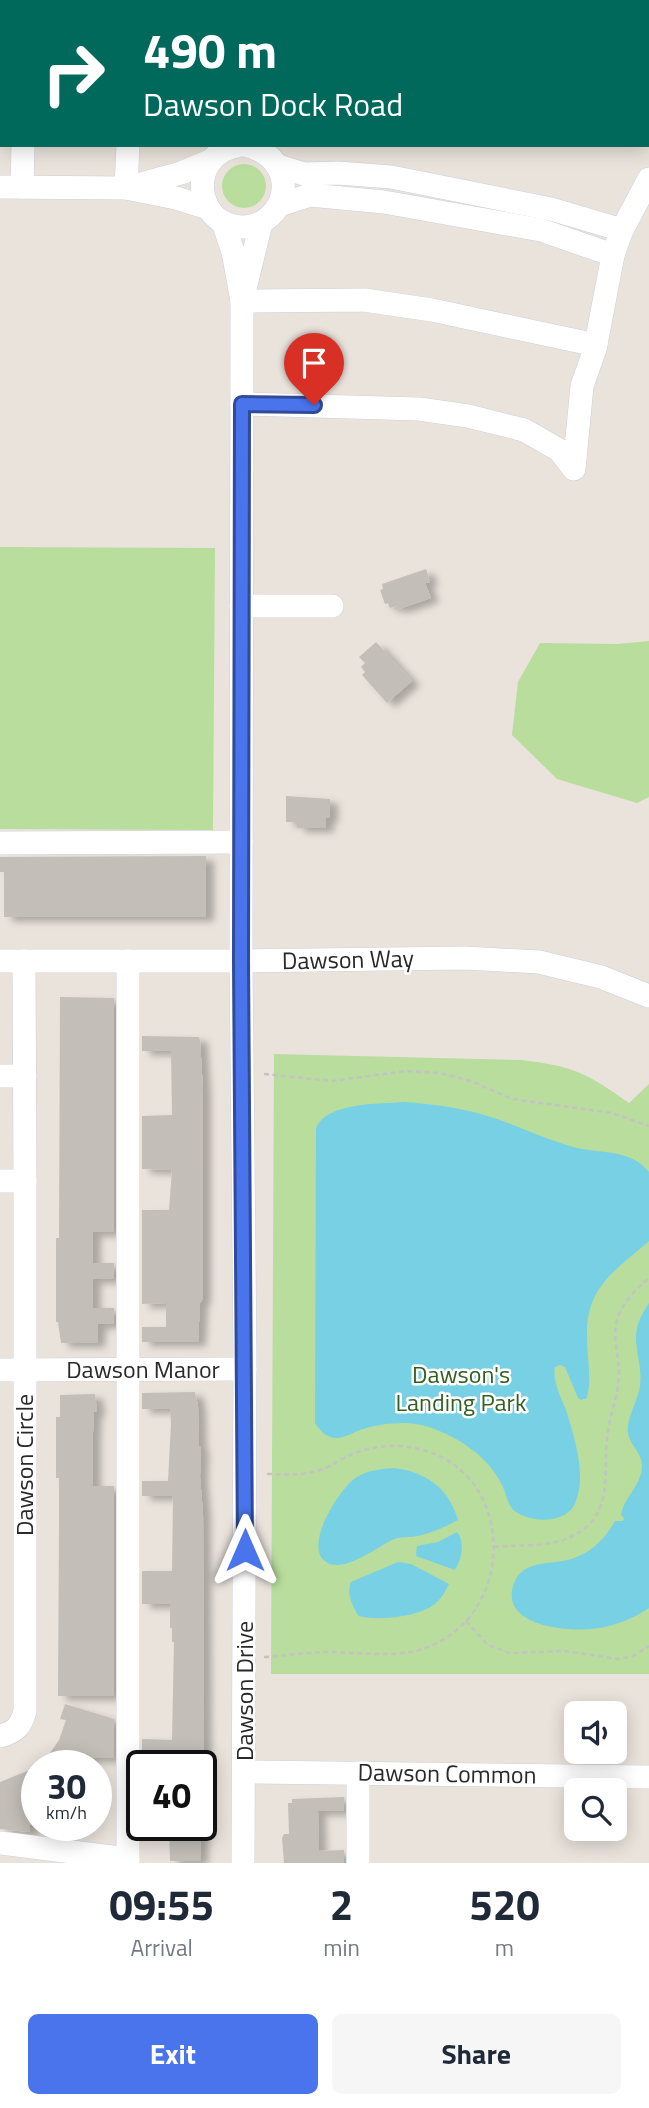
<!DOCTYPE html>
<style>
body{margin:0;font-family:"Titillium Web",sans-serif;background:#f6f6f7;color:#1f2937;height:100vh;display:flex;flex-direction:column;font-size:26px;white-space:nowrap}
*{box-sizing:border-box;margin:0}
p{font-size:23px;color:#747a83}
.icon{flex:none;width:38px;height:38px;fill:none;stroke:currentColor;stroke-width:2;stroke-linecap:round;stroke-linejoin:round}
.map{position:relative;height:1863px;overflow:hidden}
.panel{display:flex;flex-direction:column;background:#fff;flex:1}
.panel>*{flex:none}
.guide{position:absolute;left:0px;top:0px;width:649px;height:147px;box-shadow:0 4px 18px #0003;background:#00695c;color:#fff;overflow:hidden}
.tools{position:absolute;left:564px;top:1701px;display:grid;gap:14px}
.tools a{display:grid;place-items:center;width:63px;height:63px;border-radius:10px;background:#fff;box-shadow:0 4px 18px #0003;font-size:35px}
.speed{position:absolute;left:21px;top:1750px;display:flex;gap:14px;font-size:35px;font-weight:700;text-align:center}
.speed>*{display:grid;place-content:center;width:91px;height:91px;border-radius:50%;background:#fff;box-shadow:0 4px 18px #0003;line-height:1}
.speed small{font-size:18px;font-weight:400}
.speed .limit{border:4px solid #111;border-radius:10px;background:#fff;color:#111}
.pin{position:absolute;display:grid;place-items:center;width:60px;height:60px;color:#fff;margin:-72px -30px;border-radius:50% 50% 50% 0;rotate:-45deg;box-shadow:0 0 7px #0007}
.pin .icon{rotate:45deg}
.me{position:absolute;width:77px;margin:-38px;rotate:0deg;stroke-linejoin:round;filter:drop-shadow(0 0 5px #0008)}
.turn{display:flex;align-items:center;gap:24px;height:147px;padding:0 28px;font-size:32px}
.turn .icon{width:91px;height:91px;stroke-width:2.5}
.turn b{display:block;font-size:49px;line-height:60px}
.eta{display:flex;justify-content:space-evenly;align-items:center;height:119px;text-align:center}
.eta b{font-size:42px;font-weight:700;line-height:49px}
.action{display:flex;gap:14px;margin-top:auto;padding:14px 28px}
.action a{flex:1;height:80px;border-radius:10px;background:#4974eb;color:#fff;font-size:28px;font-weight:700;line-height:80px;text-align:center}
.action a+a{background:#f6f6f7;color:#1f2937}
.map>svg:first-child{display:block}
</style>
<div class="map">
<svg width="649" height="1863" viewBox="0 0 649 1863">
<defs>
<filter id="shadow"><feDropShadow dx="8" dy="4.5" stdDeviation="3.5" flood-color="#0004"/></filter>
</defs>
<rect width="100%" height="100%" fill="#eae3dc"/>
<g fill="#b8dd9d">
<circle cx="244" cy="186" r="22"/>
<path d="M0,547l215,1 -2,282 -213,-1z"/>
<path d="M649,641v156l-12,6 -80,-24 -45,-44 6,-53 22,-39 78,1z"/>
<path d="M274,1054l247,6c52,6 66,13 108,43l20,-19v590h-378z"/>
</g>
<g fill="#78d0e4">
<path d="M404,1102c27,2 54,5 80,13 29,8 56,22 86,31 27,9 59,1 79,26v69c-33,29 -64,46 -62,97 0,21 5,39 0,60l-6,2 -3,-2 -13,-31 -5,-2 -5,2c-3,16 7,31 12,46 8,27 19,61 9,88 -7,22 -42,23 -60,11 -9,-6 -9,-18 -14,-27 -14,-29 -44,-48 -73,-58 -21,-7 -48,-4 -69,3 -7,2 -16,9 -25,8 -9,-1 -15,-7 -20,-15l1,-295c11,-26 64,-24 88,-26z"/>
<path d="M649,1303v305c-15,10 -32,17 -50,20 -28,5 -104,-1 -84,-47 10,-23 42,-15 62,-24 17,-7 29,-20 38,-36h8l1,-3 -3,-3c3,-18 20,-29 21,-48 1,-14 -12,-21 -14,-34 -2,-15 10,-32 12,-47 3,-20 -7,-39 -3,-58 2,-9 7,-17 12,-25z"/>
<path d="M394,1468c32,4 55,20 64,52 -13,7 -26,13 -40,16 -8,2 -18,0 -26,4 -16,8 -47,32 -64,23 -28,-13 12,-76 29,-86 11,-7 25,-8 37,-9z"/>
<path d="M457,1532c9,11 4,28 -2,38l-39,-14 1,-10 21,-4z"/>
<path d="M398,1562l13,2 38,20c-4,8 -9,17 -17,22 -16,11 -55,15 -73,10 -6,-8 -13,-24 -8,-34z"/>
</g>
<g fill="#c3beb8" filter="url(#shadow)">
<path d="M426,569l4,13 -5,1 6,15 -32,11 -2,-3 -7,2 -2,-5 -3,1 -5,-14 3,-1 -1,-5z"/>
<path d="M376,642l36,39 -25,22 -25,-28 3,-3 -4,-5 4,-4 -6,-6z"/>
<path d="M286,796l44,3v19h-4v10h-29v-6h-11z"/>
<path d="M206,856v61h-202v-45h-4v-15z"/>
<path d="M60,997l54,1v234h-21v31h21v16h-21v29h21v16h-16l-1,19h-36l-3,-21h-2v-84h3z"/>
<path d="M142,1036l57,1 1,4 3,49v208l-3,5 -2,39h-56v-15h24v-24l-24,1v-94h27l3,-40 -30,-1v-53l30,-1 -1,-64h-29z"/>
<path d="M195,1392l3,14 1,40h2l-1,31 3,36 1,236 -4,4v13h-31v-12h-27v-15l30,1 2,-98h-2v-14h-2v-24h-28v-33h30l1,-75h-31v-15h26l3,-57 -1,-15h-28v-16z"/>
<path d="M95,1394l2,18h-3l-1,20v54h21v210h-56l1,-173v-45h-3v-61h4v-22z"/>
<path d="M65,1704l49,15v39h-25l-5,8h-43l18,-26 7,-20 -6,-1z"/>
<path d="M37,1767v15l-8,50 -29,-3v-47z"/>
<path d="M344,1797v14h-26l1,40 25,-1v13h-60l-2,-25 2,-4h5l-1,-31h4v-4z"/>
<path d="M174,1825h27l-1,36h-30l-1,-31h5z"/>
</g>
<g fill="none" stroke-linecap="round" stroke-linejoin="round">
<g stroke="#cbcfda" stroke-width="24">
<g id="minor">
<path d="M127,0v2"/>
<path d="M244,0v2"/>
<path d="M557,0l5,2"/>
<path d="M23,2v-2"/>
<path d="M360,2v-2"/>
<path d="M648,34h1"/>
<path d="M648,130l1,1"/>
<path d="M241,145c-63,10 -42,96 14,80 12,-4 22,-14 26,-25 9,-28 -10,-49 -36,-55"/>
<path d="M278,166l26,8 34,-1 53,4 160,32 71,21"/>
<path d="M0,187l126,1 2,-43"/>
<path d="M22,187l1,-42"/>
<path d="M279,205l31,-10 74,7 157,28 72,25"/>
<path d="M208,208l-32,-10 -50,-10 55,-15 29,-12"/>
<path d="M223,222l10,30 9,49 19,-78"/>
<path d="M242,404l177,5 49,7 56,14 35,20 15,19 8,-83 13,-37 18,-94 9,-25 27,-51"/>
<path d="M241,606h91"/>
<path d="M0,843l241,-1"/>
<path d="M0,961h241l224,-3 74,4 62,15 48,19"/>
<path d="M24,961l1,220"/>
<path d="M0,1076h25"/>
<path d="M0,1181h25v530c-4,15 -9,21 -25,25"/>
<path d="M0,1370l245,-1"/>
<path d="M245,1772l404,5"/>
<path d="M0,1843l128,16v4"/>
<path d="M128,1859v-898"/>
<path d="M243,1863l2,-511 -4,-391 1,-660 122,-1 68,10 164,35"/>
<path d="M358,1863v-90"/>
</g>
</g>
<g stroke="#c3c3c3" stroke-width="2.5" stroke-dasharray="5 3.5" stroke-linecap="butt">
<path d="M264,1074l68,7 74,-10 34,2 31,8 41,18 100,14 37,13"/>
<path d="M494,1547c24,-3 53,1 74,-9 50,-21 33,-66 40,-107 3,-20 11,-38 11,-58 0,-18 -7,-35 -2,-53 6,-18 18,-30 32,-42"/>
<path d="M466,1621l22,24 22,8 54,-2 55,8 14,-3 16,-10"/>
<path d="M264,1657c22,-1 43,-5 64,-5 36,0 71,8 105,-7 85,-38 81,-174 -14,-196 -24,-6 -51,-3 -73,8 -10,5 -18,11 -29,14 -17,5 -35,3 -53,3"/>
</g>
<use href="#minor" stroke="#fff" stroke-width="23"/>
</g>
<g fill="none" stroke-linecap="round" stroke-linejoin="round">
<g stroke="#2f4b99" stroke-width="18">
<path id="route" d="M245,1550l-4,-589 1,-557 72,1"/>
</g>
<use href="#route" stroke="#4974eb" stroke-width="12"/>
</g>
<g text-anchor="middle" stroke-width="5" stroke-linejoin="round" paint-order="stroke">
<g font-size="24" fill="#292929" stroke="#fff">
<text transform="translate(348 960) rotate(-1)" y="8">Dawson Way</text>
<text x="143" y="1378">Dawson Manor</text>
<text transform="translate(25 1465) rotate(-90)" y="8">Dawson Circle</text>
<text transform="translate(245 1691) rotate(-90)" y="8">Dawson Drive</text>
<text transform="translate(447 1774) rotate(1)" y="8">Dawson Common</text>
</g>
<g font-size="24" fill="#326020" stroke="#fff">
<text x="461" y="1383">Dawson's<tspan x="461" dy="28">Landing Park</tspan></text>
</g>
</g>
</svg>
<div class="tools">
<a><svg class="icon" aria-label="sound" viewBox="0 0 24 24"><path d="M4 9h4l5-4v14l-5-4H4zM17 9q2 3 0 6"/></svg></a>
<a><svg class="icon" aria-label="search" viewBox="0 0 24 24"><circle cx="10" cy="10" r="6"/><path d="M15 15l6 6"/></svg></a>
</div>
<div class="speed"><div>30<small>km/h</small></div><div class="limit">40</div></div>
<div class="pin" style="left:314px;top:405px;background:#d93025"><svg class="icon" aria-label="arrive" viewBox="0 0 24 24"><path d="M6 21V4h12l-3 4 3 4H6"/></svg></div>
<svg class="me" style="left:245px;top:1550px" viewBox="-20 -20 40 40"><path d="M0-17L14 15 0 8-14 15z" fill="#4974eb" stroke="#fff" stroke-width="4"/></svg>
<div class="guide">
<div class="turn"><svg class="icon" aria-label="right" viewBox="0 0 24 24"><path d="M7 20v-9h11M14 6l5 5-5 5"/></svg><div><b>490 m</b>Dawson Dock Road</div></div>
</div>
</div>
<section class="panel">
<div class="eta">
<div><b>09:55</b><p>Arrival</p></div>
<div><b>2</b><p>min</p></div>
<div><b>520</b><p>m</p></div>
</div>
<div class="action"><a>Exit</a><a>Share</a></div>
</section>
